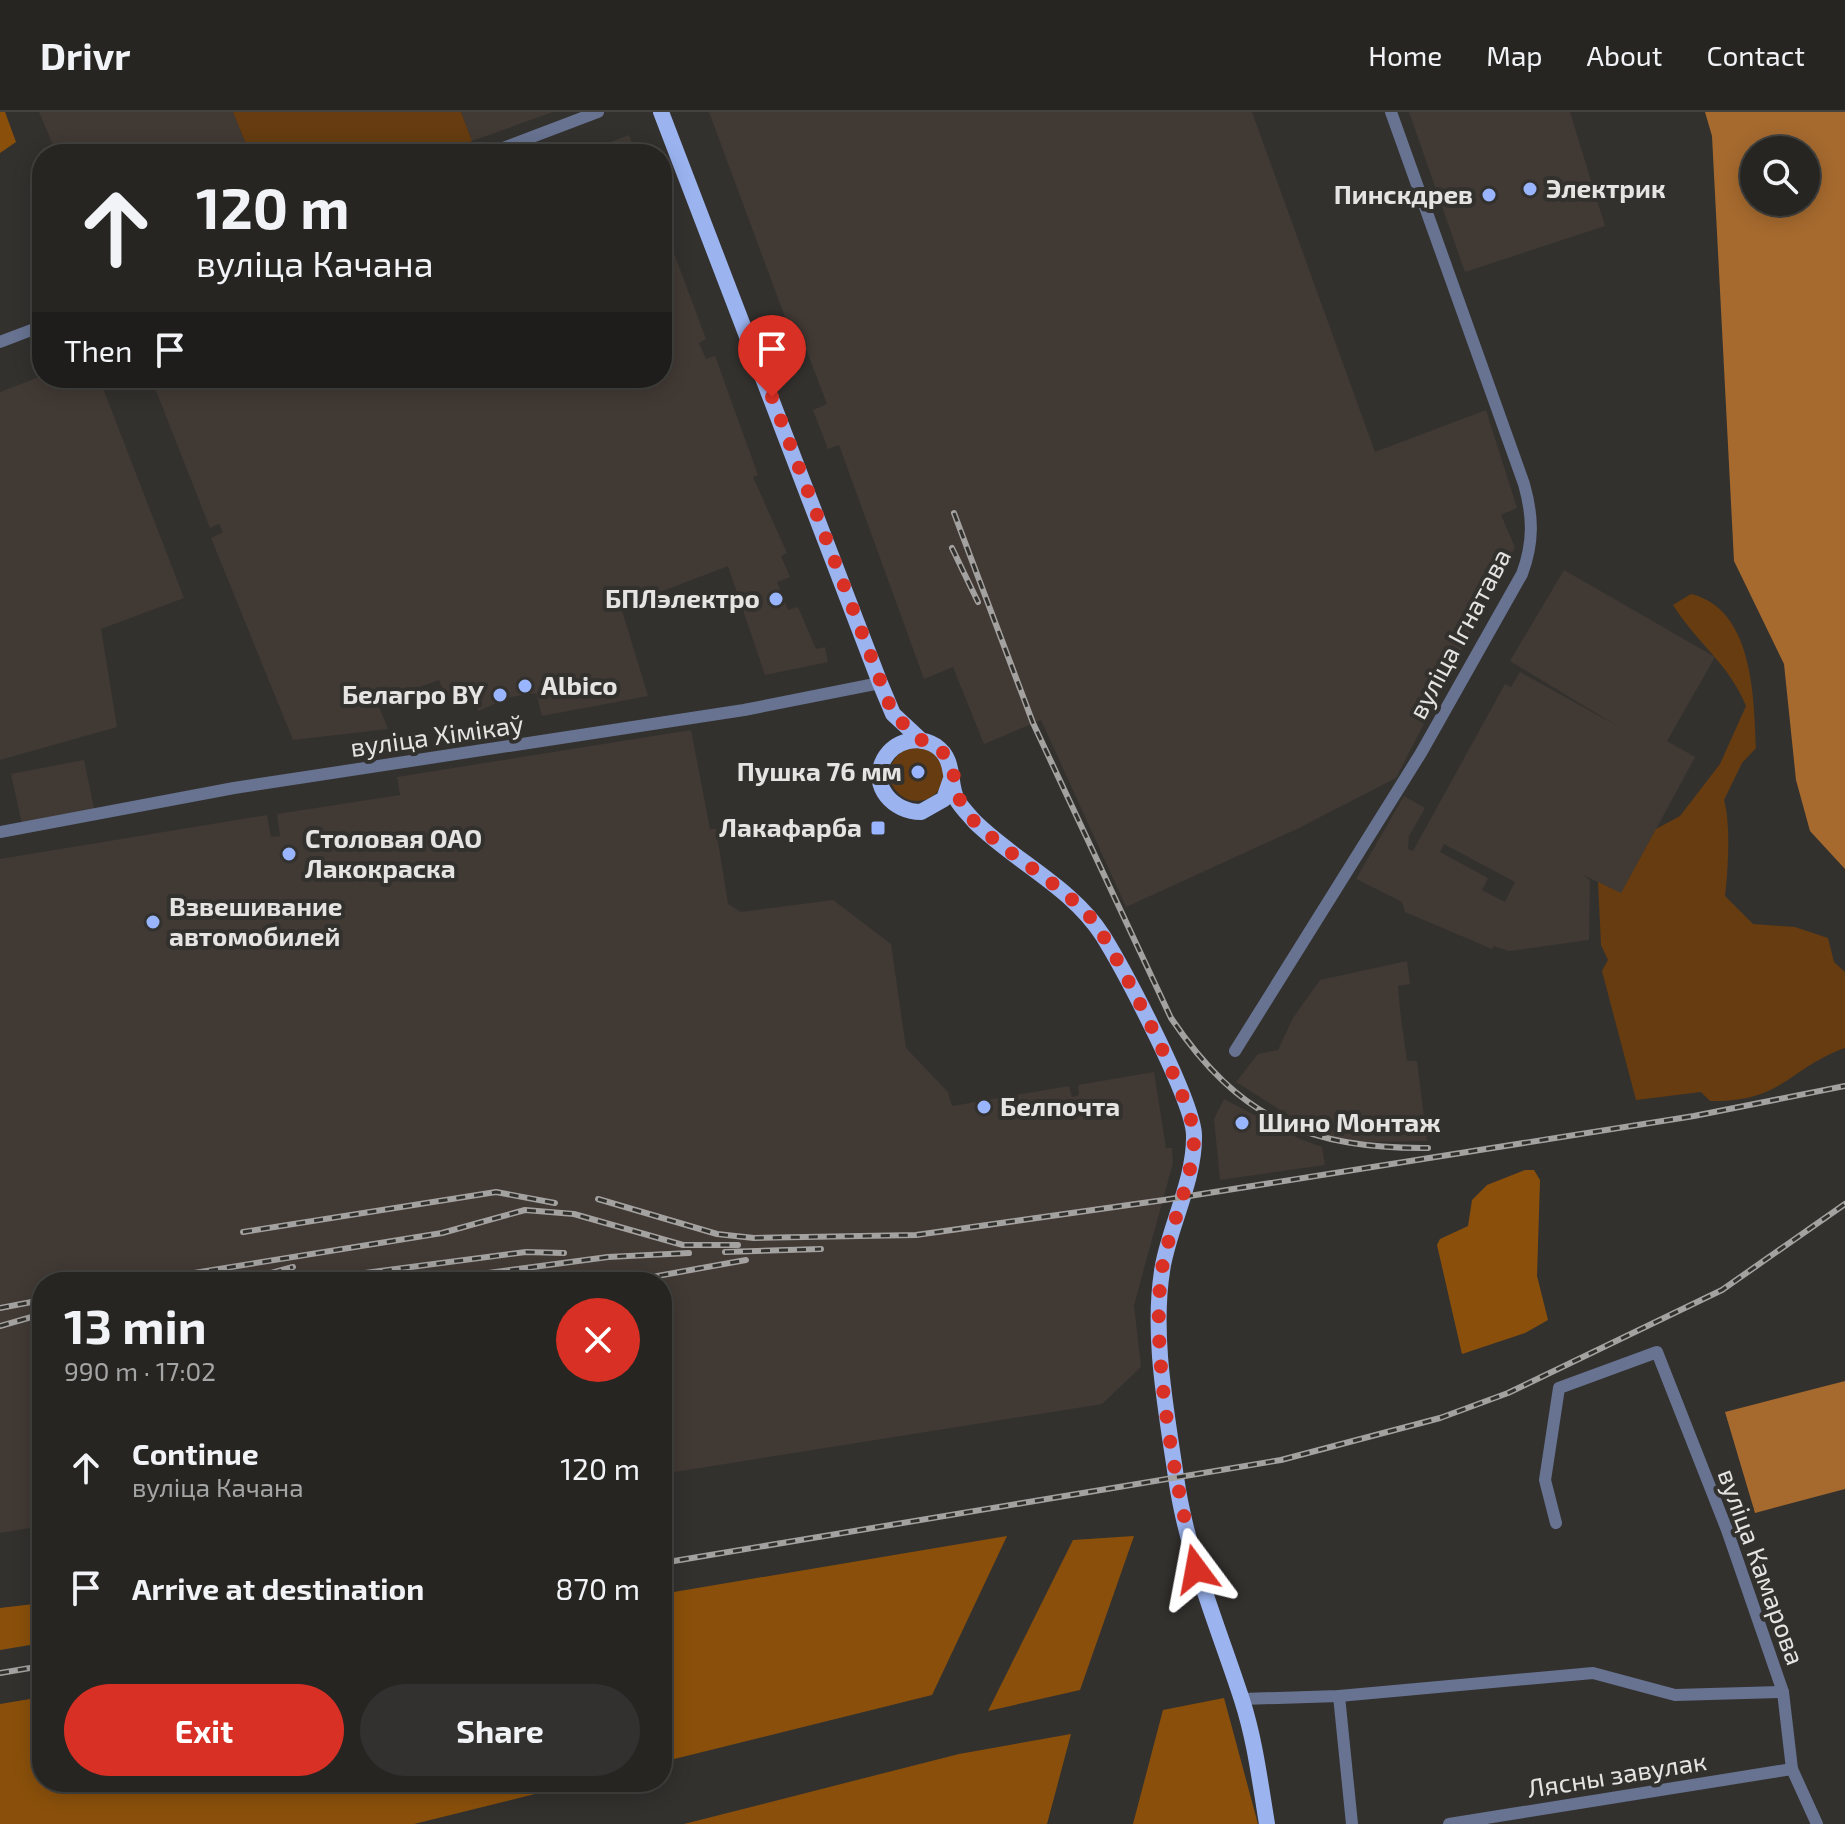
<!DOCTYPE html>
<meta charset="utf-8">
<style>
body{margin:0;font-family:"Exo 2",sans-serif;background:#32312f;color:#f1f3f6;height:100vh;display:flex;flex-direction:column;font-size:30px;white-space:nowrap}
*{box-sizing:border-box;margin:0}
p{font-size:26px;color:#a4a5a5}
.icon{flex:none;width:44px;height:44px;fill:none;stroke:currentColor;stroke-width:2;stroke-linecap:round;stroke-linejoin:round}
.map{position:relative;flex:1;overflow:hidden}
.sheet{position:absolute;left:32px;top:1160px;width:640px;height:520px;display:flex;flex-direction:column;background:#262522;border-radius:32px;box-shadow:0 4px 20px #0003,0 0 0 2px #424240}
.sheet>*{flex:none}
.guide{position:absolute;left:32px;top:32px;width:640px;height:244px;border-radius:32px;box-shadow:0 4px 20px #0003,0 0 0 2px #424240;background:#262522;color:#f1f3f6;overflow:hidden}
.tools{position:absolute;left:1740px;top:24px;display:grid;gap:16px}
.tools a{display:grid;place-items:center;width:80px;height:80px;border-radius:50%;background:#262522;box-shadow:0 4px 20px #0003,0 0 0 2px #424240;font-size:40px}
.pin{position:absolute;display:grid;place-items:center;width:68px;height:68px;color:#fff;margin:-82px -34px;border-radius:50% 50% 50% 0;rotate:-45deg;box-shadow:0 0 8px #0007}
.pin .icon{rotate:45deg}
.me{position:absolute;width:88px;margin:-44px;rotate:347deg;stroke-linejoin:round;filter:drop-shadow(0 0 6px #0008)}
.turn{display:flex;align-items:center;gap:28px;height:168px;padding:0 32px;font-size:36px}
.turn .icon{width:104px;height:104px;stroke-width:2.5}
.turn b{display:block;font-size:56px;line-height:68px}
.then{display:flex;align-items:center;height:76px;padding:0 32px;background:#0003;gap:16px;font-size:30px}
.round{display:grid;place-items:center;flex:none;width:84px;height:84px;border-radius:42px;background:#32312f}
.head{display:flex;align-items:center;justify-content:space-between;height:136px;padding:0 32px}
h1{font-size:48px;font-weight:700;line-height:60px}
.button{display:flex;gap:16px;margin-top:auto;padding:16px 32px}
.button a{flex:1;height:92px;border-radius:48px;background:#d93025;color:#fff;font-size:32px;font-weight:700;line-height:92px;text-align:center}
.button a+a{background:#32312f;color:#f1f3f6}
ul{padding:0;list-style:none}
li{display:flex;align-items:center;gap:24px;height:120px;padding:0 32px}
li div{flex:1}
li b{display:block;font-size:30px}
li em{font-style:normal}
header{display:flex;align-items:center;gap:48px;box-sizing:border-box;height:112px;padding:0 40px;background:#262522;border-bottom:2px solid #424240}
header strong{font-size:38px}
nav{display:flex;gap:44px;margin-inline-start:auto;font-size:28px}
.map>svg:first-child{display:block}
</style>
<header>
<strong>Drivr</strong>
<nav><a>Home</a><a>Map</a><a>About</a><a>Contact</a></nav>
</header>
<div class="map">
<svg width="1845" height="1712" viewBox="0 0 1845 1712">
<rect width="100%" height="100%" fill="#33312e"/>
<g fill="#413934" fill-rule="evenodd">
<path d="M39,0h194l17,42h-193z"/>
<path d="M461,0h92l-81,29z"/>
<path d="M709,0h543l123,340 111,-42 31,98 -16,7 14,32 -119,231 -97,50 -173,79 -85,-187 -57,24 -31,-77 -29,12 -85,-234 -11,4 -15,-39 14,-6 -21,-55 -14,-13z"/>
<path d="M1409,0h161l35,114 -140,46z"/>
<path d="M629,23l7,19h-48l-1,-3z"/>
<path d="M662,109l44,118 -7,4 7,16 9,-3 43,119 -5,2 34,76 -6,3 9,21 -13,5 11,28 10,-3 18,42 9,-2 3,15 -63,13 -37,-109 -107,41 27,89 -106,20 -6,-23 -25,4 -33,14 -6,-20 -25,9 -8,-20 -62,22 11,27 -95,11 -82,-202 12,-6 -4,-8 -9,4 -59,-150h511z"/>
<path d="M42,264l57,2 85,220 -83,31 16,98 -117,33v-368z"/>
<path d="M1564,458l151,87 -48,84 28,16 -74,137 -39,-20 8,6 -1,60 -80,11 -15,-5 -2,3 -87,-37 -3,-10 -46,-23 48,-83 21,12 -16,28 -1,13 5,2 92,-167 6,3 9,-15 99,55 -109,-66zM1444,732l71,38 -10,20 -23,-12 6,-12 -48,-26z"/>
<path d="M691,618l19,99h6l12,75 13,8 92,-12 58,44 15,104 42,44 4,14 117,-20 3,11 7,-2 -1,-10 76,-13 12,76h6l1,15 -39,142 7,62 -39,37 -440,70v-192h-620v244l-42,7v-674l267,-44 4,22 9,-1 -3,-22 123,-19 -3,-18z"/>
<path d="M84,648l11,53 -73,11 -11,-50z"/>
<path d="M1407,849l3,23 -12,2 2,24 7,51h10l10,80 -66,1 -44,-9 -81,-51 22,-28 20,-4 15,-32 27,-38z"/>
<path d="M1224,987l76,40 22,8 3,18 -105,15 -6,-61z"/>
</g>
<g fill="#663c10">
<path d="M233,0h228l11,29 -36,13h-186z"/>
<path d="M1691,482c62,15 63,102 65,154l-14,15 -18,37c7,24 4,70 1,96l28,28 42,3 33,11 6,24 11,10v76c-56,20 -63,55 -135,53l-9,-9 -65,8 -34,-129 6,-11 -7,-15 -3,-63 23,11 35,-64 24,-13 40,-52 26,-58c-16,-41 -50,-64 -73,-101z"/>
<circle cx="917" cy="662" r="27"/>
</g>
<g fill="#8a500b">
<path d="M0,0h5l11,30 -16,11z"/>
<path d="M1525,1058h9l6,10 -3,96 11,44 -23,13 -63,21 -25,-109 3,-6 28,-13 4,-26 15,-15z"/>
<path d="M1007,1424l-75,159 -270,67v-168z"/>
<path d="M1134,1424l-54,154 -92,21 85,-171z"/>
<path d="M42,1491v40l-42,7v-42z"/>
<path d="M42,1585v85h541l-169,42h-414v-120z"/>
<path d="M1224,1586l34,126h-125l30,-114z"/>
<path d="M1071,1622l-24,90h-363l275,-70z"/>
</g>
<g fill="#a66a2e" fill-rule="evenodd">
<path d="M1705,0h140v757l-35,-38 -14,-51 -12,-116 -50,-103 -22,-425zM1754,38h52v52h-52z"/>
<path d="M1845,1269v108l-90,24 -30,-101z"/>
</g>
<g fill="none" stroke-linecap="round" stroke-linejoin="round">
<g stroke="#677391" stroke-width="12">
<path d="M487,42l111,-42"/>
<path d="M0,230l42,-16"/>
<path d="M0,720l234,-44 510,-78 136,-27"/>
<path d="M1235,939l186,-298 101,-179c12,-32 11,-58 2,-90l-133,-372"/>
<path d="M1556,1411l-11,-43 14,-92 98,-36 70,178 56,162 9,77 25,55"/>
<path d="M1339,1584l13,128"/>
<path d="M1242,1587l97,-3 254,-23 82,22 108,-3"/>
<path d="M1449,1712l343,-55"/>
</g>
<g stroke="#9bb4f0" stroke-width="16">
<path d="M661,0l219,571 13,31 29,27"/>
<path d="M952,664l-8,23 -23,13c-27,0 -52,-25 -37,-53 11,-19 35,-24 52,-13 20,14 12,36 21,54 4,7 12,15 17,21 40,40 98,66 129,115 21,34 90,164 91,199 1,43 -23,88 -31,130 -12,68 3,144 13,212 11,78 42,149 66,223 13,40 18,82 25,124"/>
</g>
<g stroke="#a4a2a0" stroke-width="6">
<g id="rail">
<path d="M954,401l79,210 138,295c68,101 138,131 257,130"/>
<path d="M952,436l26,54"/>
<path d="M598,1087l119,35 37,4 162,-3 248,-35 530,-84 151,-30"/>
<path d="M243,1120l253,-40 59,11"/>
<path d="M725,1140l96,-3"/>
<path d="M365,1161l161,-21 38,1"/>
<path d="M138,1170l304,-49 83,-23 49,4 109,31h55"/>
<path d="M238,1170l55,-15"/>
<path d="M421,1170l187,-25 81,-4"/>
<path d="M624,1170l122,-22"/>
<path d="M0,1196l42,-8"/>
<path d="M0,1214l42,-12"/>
<path d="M662,1451l619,-103 159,-42 68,-25 214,-103 123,-86"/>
<path d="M0,1561l42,-7"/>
</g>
</g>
<use href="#rail" stroke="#33312e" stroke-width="3" stroke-dasharray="9" stroke-linecap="butt"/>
</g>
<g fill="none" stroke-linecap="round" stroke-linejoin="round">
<path stroke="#d93025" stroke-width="14" stroke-dasharray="0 25.2" d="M772,285l121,317c9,8 18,18 27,25 9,6 18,7 25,16 15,20 4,39 28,65 35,36 83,60 117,97 21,23 103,187 104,217 1,40 -23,90 -31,129 -15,83 13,223 33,306"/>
</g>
<g fill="#99b5fd" stroke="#33312e" stroke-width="3">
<circle cx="1530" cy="77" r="8"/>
<circle cx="1489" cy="83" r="8"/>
<circle cx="776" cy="487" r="8"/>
<circle cx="525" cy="574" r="8"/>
<circle cx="500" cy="583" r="8"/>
<circle cx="918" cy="660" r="8"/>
<rect x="870" y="708" width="16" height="16" rx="4"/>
<circle cx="289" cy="742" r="8"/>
<circle cx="153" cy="810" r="8"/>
<circle cx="984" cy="995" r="8"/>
<circle cx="1242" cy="1011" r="8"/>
</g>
<g text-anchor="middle" stroke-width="8" stroke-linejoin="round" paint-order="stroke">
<g font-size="26" font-weight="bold" fill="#e6e4e3" stroke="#33312e" text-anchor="start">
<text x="1546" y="86">Электрик</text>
<text x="1473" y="92" text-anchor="end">Пинскдрев</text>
<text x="760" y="496" text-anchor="end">БПЛэлектро</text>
<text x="541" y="583">Albico</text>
<text x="484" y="592" text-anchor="end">Белагро BY</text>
<text x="902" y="669" text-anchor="end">Пушка 76 мм</text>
<text x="862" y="725" text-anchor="end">Лакафарба</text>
<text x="305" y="736">Столовая ОАО<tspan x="305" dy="30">Лакокраска</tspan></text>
<text x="169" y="804">Взвешивание<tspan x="169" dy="30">автомобилей</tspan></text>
<text x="1000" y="1004">Белпочта</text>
<text x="1258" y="1020">Шино Монтаж</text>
</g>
<g font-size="26" fill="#e6e4e3" stroke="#33312e">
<text transform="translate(1460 522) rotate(-62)" y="9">вуліца Ігнатава</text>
<text transform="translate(437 624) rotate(-8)" y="9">вуліца Хімікаў</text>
<text transform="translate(1761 1455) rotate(70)" y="9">вуліца Камарова</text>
<text transform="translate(1617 1663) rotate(-9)" y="9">Лясны завулак</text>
</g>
</g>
</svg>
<div class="tools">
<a><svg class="icon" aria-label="search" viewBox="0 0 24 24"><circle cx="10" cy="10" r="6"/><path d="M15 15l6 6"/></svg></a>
</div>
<div class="pin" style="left:772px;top:285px;background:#d93025"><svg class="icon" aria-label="arrive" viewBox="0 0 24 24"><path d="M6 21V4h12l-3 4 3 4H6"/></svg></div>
<svg class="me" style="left:1196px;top:1457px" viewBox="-20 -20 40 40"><path d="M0-17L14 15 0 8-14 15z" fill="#d93025" stroke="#fff" stroke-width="4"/></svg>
<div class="guide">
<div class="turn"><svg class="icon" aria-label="ahead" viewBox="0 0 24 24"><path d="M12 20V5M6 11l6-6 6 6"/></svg><div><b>120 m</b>вуліца Качана</div></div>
<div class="then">Then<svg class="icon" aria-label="arrive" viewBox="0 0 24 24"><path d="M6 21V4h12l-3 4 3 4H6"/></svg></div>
</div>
<section class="sheet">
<div class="head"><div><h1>13 min</h1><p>990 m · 17:02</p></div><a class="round" style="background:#d93025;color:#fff"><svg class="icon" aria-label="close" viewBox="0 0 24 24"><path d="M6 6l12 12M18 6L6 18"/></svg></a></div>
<ul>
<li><svg class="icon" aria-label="ahead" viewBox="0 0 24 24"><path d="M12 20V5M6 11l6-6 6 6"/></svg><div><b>Continue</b><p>вуліца Качана</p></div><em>120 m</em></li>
<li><svg class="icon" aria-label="arrive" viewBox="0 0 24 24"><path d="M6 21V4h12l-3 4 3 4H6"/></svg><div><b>Arrive at destination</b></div><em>870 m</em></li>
</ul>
<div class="button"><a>Exit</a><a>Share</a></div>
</section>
</div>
